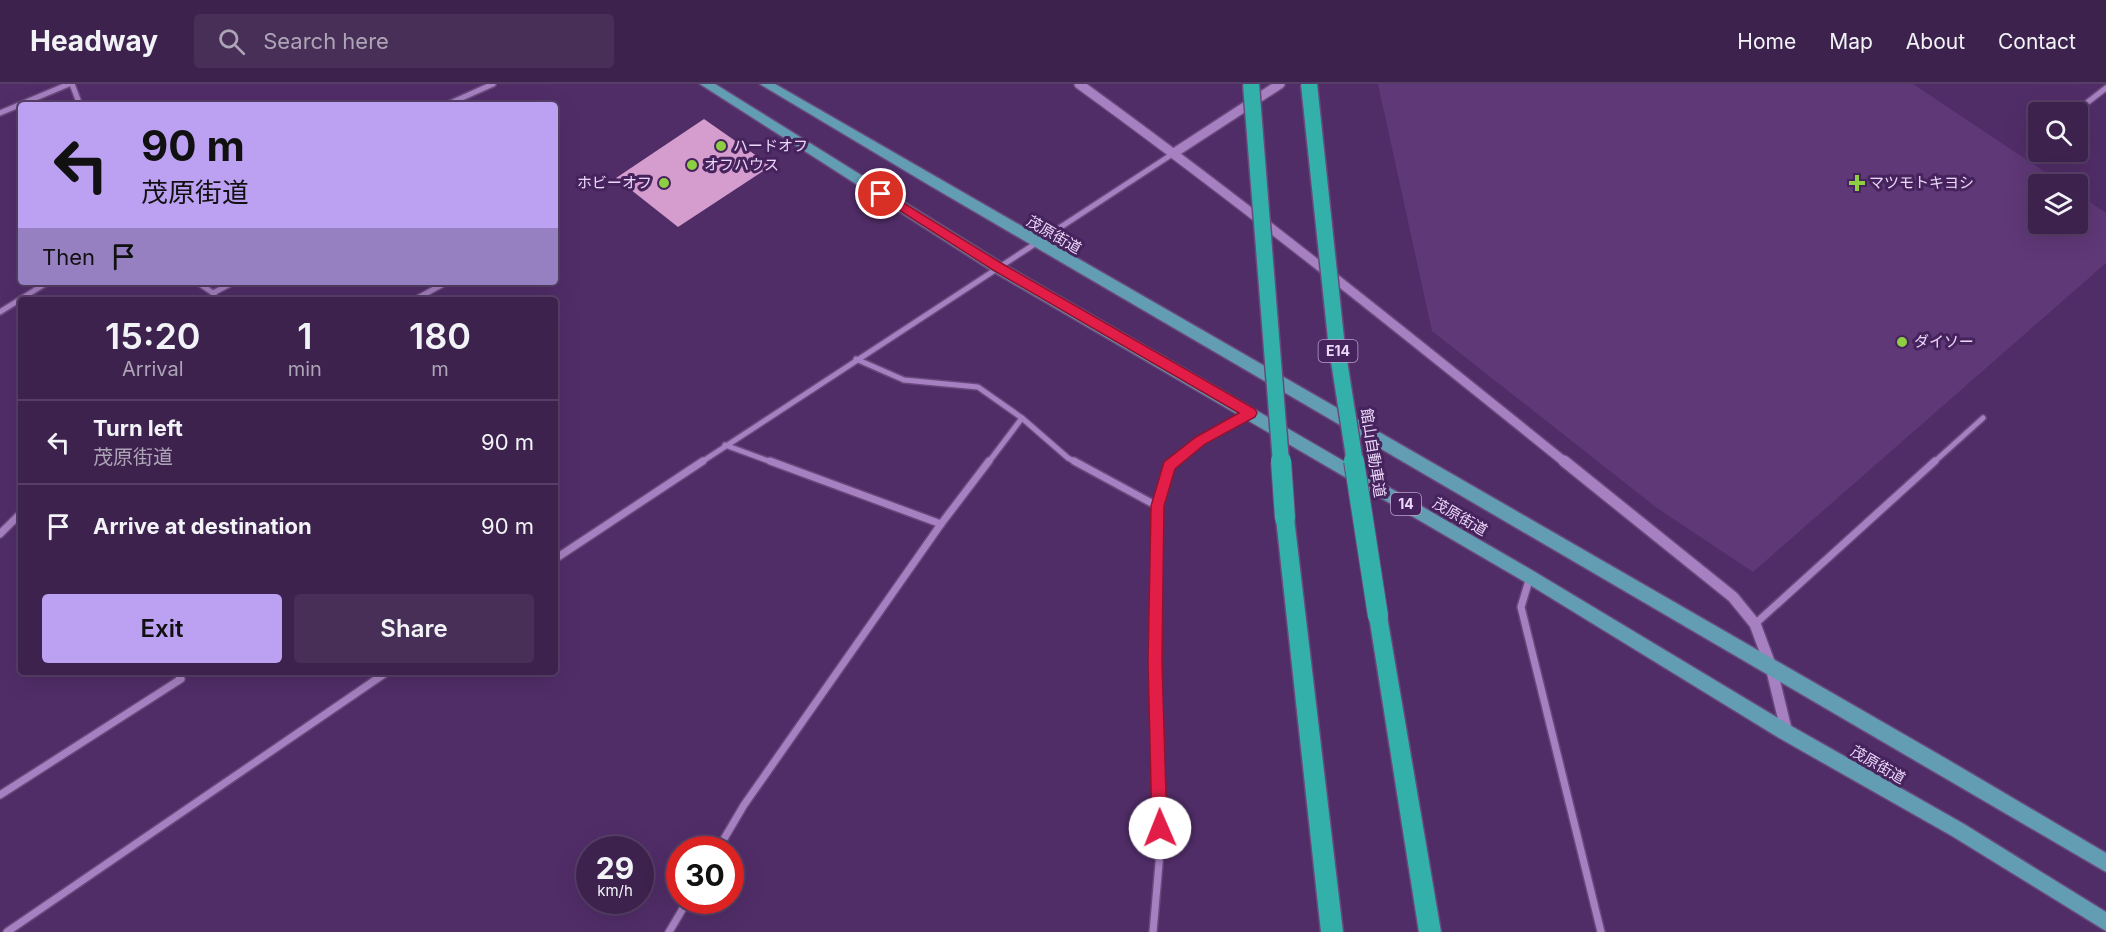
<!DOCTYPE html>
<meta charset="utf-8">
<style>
body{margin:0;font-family:Inter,"Noto Sans JP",sans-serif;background:#482f58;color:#f1f3f6;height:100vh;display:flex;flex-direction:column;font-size:22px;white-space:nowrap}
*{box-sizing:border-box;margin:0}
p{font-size:20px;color:#ada4b6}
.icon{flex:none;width:33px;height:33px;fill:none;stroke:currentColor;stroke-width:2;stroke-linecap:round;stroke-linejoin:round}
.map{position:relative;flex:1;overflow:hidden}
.side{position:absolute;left:18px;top:213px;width:540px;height:378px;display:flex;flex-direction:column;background:#3d224e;border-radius:6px;box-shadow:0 6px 24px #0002,0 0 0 2px #563f66}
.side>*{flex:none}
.guide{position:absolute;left:18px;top:18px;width:540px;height:183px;border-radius:6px;box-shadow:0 6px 24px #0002,0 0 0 2px #563f66;background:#bca0f2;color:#111;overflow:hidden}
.fabs{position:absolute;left:2028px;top:18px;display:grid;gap:12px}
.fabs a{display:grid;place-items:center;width:60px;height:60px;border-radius:6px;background:#3d224e;box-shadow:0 6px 24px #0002,0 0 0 2px #563f66;font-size:30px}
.speed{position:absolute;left:576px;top:752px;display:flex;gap:12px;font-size:30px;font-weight:700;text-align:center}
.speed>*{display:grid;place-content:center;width:78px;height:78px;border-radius:50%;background:#3d224e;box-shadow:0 6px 24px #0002,0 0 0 2px #563f66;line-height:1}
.speed small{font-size:15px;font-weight:400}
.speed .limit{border:9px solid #d22;background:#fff;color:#111}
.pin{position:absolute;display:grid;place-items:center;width:51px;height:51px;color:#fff;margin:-26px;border:3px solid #fff;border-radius:50%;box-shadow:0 2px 6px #0007}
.me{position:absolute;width:66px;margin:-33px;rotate:359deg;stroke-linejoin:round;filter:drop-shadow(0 0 4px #0008)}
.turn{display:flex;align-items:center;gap:21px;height:126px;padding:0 24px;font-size:27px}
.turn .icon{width:78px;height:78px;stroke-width:2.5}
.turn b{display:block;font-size:42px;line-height:51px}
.then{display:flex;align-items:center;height:57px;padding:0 24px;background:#0003;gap:12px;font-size:22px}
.eta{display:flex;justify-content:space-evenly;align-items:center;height:102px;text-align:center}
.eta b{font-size:36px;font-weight:600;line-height:42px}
.cta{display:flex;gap:12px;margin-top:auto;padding:12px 24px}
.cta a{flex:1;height:69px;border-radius:6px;background:#bca0f2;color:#111;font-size:24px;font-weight:600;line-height:69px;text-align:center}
.cta a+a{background:#482f58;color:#f1f3f6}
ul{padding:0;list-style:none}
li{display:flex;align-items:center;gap:18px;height:84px;padding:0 24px;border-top:2px solid #563f66}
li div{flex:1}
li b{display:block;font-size:22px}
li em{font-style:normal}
header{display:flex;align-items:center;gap:36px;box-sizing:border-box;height:84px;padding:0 30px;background:#3d224e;border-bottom:2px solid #563f66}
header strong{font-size:28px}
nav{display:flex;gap:33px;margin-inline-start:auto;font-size:21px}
.search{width:420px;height:54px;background:#482f58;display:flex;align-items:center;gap:15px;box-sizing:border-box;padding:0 21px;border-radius:6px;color:#ada4b6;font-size:22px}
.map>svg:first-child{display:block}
</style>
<header>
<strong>Headway</strong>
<div class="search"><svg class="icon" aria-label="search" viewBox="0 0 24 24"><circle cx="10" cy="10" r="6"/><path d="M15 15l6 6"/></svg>Search here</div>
<nav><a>Home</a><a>Map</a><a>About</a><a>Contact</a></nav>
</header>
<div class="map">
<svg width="2106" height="848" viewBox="0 0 2106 848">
<rect width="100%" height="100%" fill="#512d68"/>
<path fill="#5f3877" d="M1378,0h535l150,100h-25v40h40v-30l28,19v50l-353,309 -96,-64 -225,-177z"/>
<path fill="#d59cce" d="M704,35l67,47 -93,61 -62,-49z"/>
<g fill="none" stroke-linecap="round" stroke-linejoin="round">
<g stroke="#69497c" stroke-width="8">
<g id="minor-far1">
<path d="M72,0l8,21"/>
<path d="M446,21l47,-21"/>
<path d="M2075,28l31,-24"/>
<path d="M0,29l69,-29"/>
<path d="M197,198l16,11 4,7"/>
<path d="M213,209l21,-11"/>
<path d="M414,216l33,-18"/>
<path d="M0,228l48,-30"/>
<path d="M856,275l48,21 74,7 44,31 46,40 9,5"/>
<path d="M725,361l49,18"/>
<path d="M700,379l474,-310"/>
<path d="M988,379l34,-45"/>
<path d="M1173,379l27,-22 48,-27"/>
<path d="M1933,379l50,-45"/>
</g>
</g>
<g stroke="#69497c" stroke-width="10">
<g id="minor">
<path d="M770,377l171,63"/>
<path d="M1074,377l83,45"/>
<path d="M0,450l21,-21"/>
<path d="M555,475l148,-98"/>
<path d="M1530,493l-9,30 80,325"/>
<path d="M1755,540l180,-163"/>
<path d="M0,711l181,-116 -4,-7"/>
<path d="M718,765l26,-44 197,-281 48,-63"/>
<path d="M7,848l380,-260"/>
<path d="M669,848l19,-32"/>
<path d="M1153,848l7,-80 -5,-190 2,-156 12,-40 6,-5"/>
</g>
</g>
<g stroke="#69497c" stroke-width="12">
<g id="tertiary-far1">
<path d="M1079,0c167,121 327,250 487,379"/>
<path d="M1174,69l106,-69"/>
</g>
</g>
<g stroke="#69497c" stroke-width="14">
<path id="tertiary" d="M1564,377l169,136 22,27 16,43 16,66"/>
</g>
<g stroke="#69497c" stroke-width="3">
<g id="primary">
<path d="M700,0h15l287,179 533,309 258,155 171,97 142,88v19l-154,-95 -171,-97 -256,-157 -533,-311z"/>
<path d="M760,0h15l1170,674 161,95v19l-1177,-687z"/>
</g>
</g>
<g stroke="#69497c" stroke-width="3">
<g id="motorway">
<path d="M1285,426l6,2 3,6 49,414h-22l-45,-414 3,-6z"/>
<path d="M1378,523l7,3 2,6 54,316h-22l-50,-316 2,-6z"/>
</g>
</g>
<use href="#minor-far1" stroke="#a680c1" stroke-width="5"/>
<use href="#minor" stroke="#a680c1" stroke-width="7"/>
<use href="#tertiary-far1" stroke="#a680c1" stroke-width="9"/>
<use href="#tertiary" stroke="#a680c1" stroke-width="11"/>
<use href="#primary" fill="#629db4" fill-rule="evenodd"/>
<use href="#motorway" fill="#34b0ab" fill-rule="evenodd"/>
<g stroke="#69497c" stroke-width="19" stroke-linecap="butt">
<g id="motorway-bridge-far1">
<path d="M1251,0l30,379"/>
<path d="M1309,0l28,264 18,115"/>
</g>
</g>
<g stroke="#69497c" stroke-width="22" stroke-linecap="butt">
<g id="motorway-bridge">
<path d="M1281,377l4,57"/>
<path d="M1354,377l24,155"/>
</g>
</g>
<use href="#motorway-bridge-far1" stroke="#34b0ab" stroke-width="16"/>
<use href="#motorway-bridge" stroke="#34b0ab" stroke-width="20"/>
</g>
<path fill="#e11d48" stroke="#92132f" stroke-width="1.5" d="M881,105l120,74 254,146 2,4 -2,4 -50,27 -30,25 -11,37 -2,156 5,166 -2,6 -5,2 -6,-2 -2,-6 -4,-166 3,-156 13,-44 32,-25 43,-24 -246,-143 -116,-74v-5z"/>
<g fill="#8ece43" stroke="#46235c" stroke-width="2">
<circle cx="721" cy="62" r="6"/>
<circle cx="692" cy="81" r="6"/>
<circle cx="664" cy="99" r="6"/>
<path d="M1854 90h6v6h6v6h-6v6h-6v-6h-6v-6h6z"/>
<circle cx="1902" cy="258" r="6"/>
</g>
<g text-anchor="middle" stroke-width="6" stroke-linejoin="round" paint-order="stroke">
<g fill="#46235c" stroke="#baa1cb" stroke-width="1.5">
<rect x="1318.5" y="256" width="39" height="22" rx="4.5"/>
<rect x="1391" y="409" width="30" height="22" rx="4.5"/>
</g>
<g font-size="14" font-weight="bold" fill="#ebd7fa">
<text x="1338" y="272">E14</text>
<text x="1406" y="425">14</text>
</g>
<g font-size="15" fill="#ebd7fa" stroke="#46235c" text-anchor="start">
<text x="733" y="67">ハードオフ</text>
<text x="704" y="86">オフハウス</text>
<text x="652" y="104" text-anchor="end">ホビーオフ</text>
<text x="1869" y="104">マツモトキヨシ</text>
<text x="1914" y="263">ダイソー</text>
</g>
<g font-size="15" fill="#ebd7fa" stroke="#46235c">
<text transform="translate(1054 151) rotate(30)" y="5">茂原街道</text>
<text transform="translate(1373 369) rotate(81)" y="5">館山自動車道</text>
<text transform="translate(1460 433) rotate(30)" y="5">茂原街道</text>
<text transform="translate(1878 681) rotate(30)" y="5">茂原街道</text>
</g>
</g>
</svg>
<div class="fabs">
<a><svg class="icon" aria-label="search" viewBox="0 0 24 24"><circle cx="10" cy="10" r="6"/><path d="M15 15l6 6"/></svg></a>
<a><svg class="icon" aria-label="layers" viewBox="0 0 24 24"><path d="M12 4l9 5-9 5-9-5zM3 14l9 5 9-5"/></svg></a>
</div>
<div class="speed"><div>29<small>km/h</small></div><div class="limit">30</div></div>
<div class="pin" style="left:881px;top:110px;background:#d93025"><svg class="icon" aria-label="arrive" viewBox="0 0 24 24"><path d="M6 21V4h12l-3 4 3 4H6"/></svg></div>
<svg class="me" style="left:1160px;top:744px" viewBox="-20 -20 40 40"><circle r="19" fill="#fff"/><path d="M0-13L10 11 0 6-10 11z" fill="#e11d48"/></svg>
<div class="guide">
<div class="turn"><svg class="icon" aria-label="left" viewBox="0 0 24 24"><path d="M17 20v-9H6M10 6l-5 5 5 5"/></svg><div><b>90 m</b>茂原街道</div></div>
<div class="then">Then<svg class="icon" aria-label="arrive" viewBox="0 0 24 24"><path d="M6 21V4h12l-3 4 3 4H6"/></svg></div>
</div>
<section class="side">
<div class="eta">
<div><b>15:20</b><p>Arrival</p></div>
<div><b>1</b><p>min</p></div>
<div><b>180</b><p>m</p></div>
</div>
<ul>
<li><svg class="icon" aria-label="left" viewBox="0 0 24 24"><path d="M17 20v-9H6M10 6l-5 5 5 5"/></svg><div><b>Turn left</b><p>茂原街道</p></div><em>90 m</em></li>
<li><svg class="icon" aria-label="arrive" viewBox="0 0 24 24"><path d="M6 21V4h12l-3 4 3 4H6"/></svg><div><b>Arrive at destination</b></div><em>90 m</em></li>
</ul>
<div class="cta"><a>Exit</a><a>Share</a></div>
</section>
</div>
